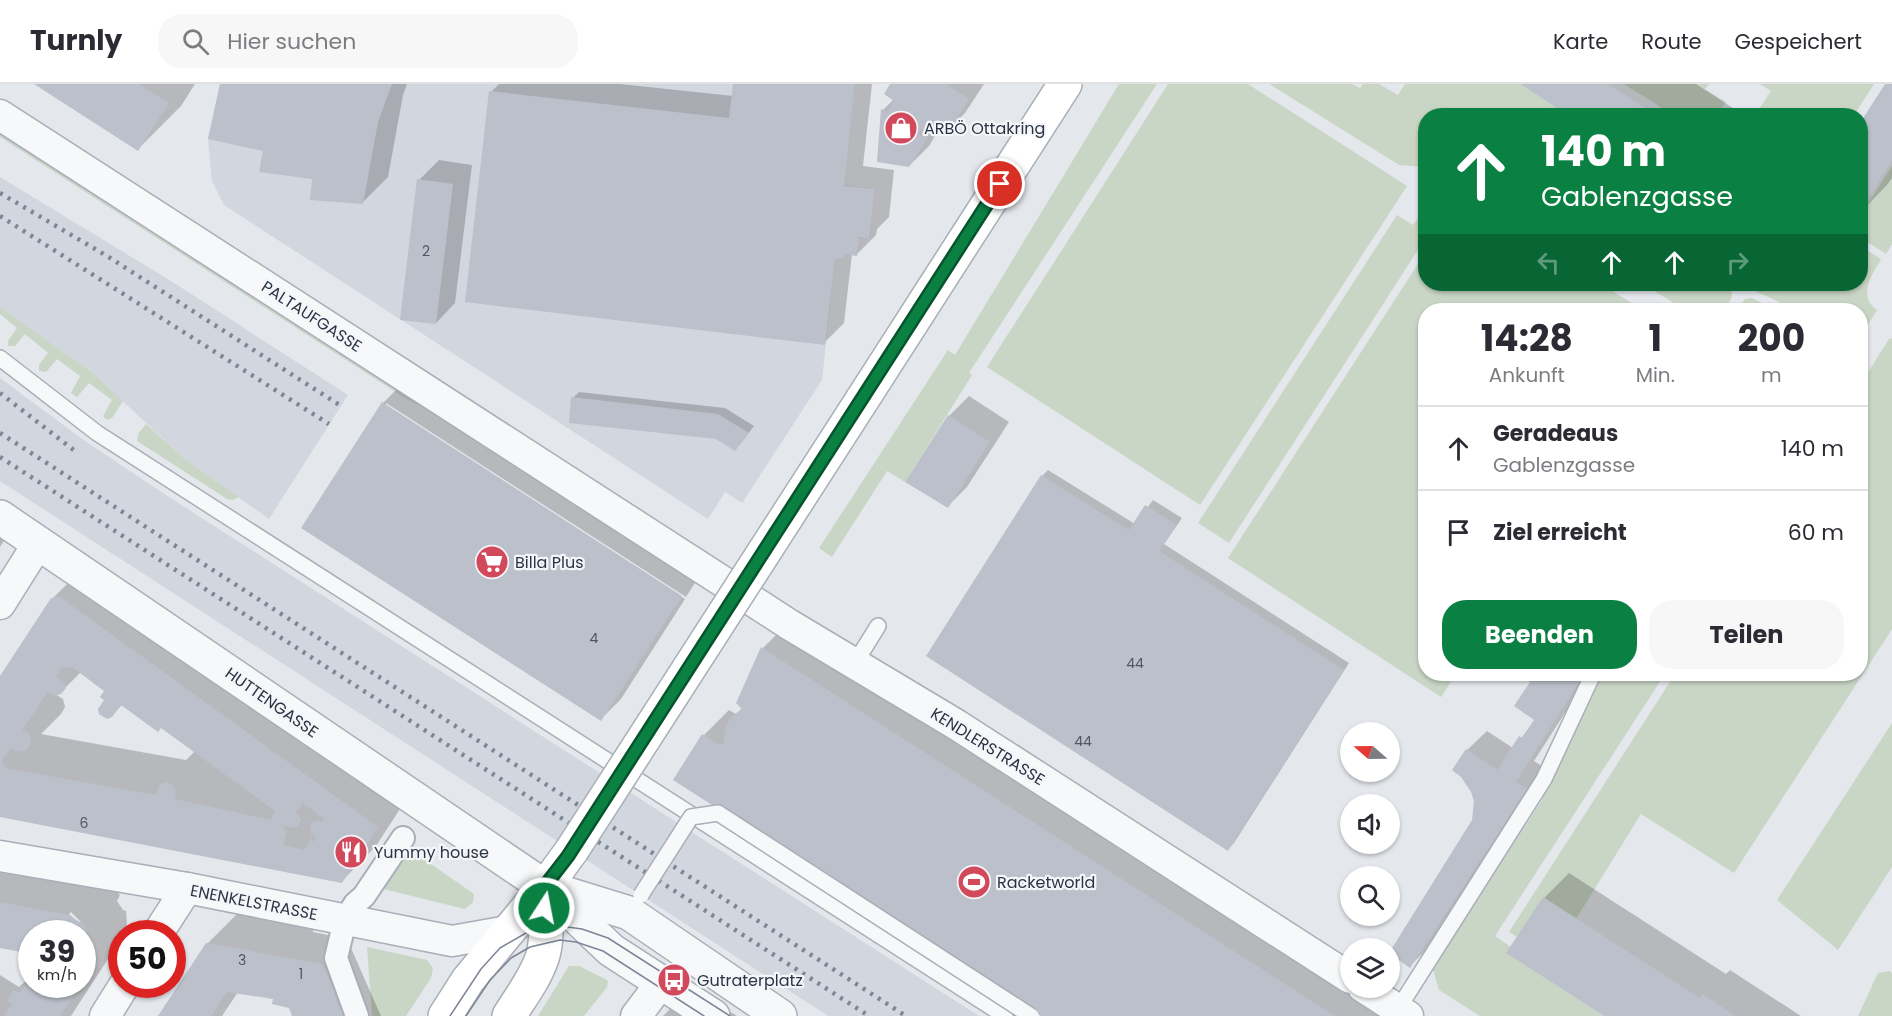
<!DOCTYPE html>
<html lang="de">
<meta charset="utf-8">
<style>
body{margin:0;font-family:Poppins,sans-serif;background:#f7f7f7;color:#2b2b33;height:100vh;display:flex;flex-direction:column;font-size:22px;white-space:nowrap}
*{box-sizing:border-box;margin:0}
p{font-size:20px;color:#7c7c81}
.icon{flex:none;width:33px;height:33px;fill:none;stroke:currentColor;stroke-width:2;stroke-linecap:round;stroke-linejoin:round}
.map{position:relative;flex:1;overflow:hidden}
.panel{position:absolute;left:1418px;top:219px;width:450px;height:378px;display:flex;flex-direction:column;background:#fff;border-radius:24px;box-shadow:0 2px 4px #0004}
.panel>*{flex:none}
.banner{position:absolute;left:1418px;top:24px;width:450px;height:183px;border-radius:24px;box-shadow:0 2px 4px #0004;background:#0b8043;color:#fff;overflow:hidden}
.needle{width:39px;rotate:290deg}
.controls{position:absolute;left:1340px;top:638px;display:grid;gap:12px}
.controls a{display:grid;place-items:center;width:60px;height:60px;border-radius:50%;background:#fff;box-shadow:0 2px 4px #0004;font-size:30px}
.speed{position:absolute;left:18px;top:836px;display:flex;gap:12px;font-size:30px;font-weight:700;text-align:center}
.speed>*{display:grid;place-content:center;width:78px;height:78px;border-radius:50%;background:#fff;box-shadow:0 2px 4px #0004;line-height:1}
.speed small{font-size:15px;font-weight:400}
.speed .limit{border:9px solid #d22;background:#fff;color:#111}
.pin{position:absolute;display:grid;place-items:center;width:51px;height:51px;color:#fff;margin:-26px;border:3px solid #fff;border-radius:50%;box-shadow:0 2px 6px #0007}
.me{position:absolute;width:66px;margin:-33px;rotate:11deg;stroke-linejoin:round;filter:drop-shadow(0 0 4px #0008)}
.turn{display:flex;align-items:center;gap:21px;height:126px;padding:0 24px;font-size:27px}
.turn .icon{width:78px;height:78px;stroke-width:2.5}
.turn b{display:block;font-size:42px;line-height:51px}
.lanes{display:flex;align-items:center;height:57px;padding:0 24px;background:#0003;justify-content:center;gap:30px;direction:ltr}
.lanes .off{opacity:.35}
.eta{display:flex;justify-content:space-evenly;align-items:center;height:102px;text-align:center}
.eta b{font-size:36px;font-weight:700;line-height:42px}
.primary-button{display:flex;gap:12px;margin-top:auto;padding:12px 24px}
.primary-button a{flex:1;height:69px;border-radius:24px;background:#0b8043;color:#fff;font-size:24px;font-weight:700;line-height:69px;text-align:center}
.primary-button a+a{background:#f7f7f7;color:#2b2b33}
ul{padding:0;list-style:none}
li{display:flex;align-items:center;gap:18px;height:84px;padding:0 24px;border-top:2px solid #e1e1e2}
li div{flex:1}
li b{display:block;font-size:22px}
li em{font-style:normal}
header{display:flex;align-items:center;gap:36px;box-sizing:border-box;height:84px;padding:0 30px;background:#fff;border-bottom:2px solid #e1e1e2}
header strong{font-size:28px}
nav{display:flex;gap:33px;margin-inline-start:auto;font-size:21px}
.search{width:420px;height:54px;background:#f7f7f7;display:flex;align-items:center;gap:15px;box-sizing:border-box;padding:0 21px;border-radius:24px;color:#7c7c81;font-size:22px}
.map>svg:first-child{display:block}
</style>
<header>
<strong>Turnly</strong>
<div class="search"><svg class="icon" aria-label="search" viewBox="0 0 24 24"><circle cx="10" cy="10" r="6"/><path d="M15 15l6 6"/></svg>Hier suchen</div>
<nav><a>Karte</a><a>Route</a><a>Gespeichert</a></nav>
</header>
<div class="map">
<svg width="1892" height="932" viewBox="0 0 1892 932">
<rect width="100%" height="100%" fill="#e4e7ec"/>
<g fill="#d2d6de">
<path d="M220,0h635l-11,101 31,4 -6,50 -10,-1 -2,18 -12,-2 -1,5 -9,-1 -13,122 -80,123 -17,-11 -17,27 -484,-314 -12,-24 -4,-42z"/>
<path d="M0,93l171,104 177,114 -79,124 -84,-60 -96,-89 -89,-63z"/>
<path d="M0,294l85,63 84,56 810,519h-151l-828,-535z"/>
</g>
<g fill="#c9d6c5">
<path d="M1119,0h38l-188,289 3,2 -67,107 -18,-11 -55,86 -13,-9 129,-198 7,5z"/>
<path d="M1168,0h80l159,102 -207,319 -213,-138z"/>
<path d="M1269,0h83l8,4 3,-4h16l19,11 7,-11h115l49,31 -144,1v51l-26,-2z"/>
<path d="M1624,0h85l-4,5 21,13 -9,13h-44z"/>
<path d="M1760,0h114l-20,31h-99l16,-24z"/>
<path d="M0,38l430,285 -14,-3 -11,-6 -405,-261z"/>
<path d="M1892,82v78l-6,10 -25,-16 2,-7 -3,-4v-11z"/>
<path d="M1425,124v31l-196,304 -31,-20 199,-308 16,10z"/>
<path d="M1860,162l21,13c-9,16 -24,37 -4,51l-17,28v-28h-64l-56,-26h120z"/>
<path d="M1425,169v31h176l42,26h-218v364h31l-15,23 -213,-139z"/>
<path d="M1643,200h81l7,5 1,7 -6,14h-41z"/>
<path d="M1752,214l24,12h-40l9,-11z"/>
<path d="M0,223l89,63 34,31 -11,17 -5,2 -4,-4 9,-16 -23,-17 -12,14 -6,-4 9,-17 -23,-17 -11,13 -7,-1v-6l9,-12 -23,-19 -10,12h-7v-5l9,-13 -17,-14z"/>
<path d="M1892,254v291l-158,244 -93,-59 -65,105 -59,18 -8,-5 166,-258h185v-289l29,-46z"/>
<path d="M146,340l39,35 54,38 -6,3 -6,-1 -90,-58 1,-7z"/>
<path d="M1600,590h65l-170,262 16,11 -4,6 97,63h-124l-41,-26 -6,-21 109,-169 26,-63z"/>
<path d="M1892,639v144l-54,83 -61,-50z"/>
<path d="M405,762l69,48 -1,8 -8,7 -86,-21z"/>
<path d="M367,863l60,13 6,8 -2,10 -25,38h-34z"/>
<path d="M569,882h10l26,13 3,2 -1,6 -23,29h-46z"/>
<path d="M1889,887l3,2v43h-34l20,-43z"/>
</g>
<g fill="#0003" fill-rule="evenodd">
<path d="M37,0h158l-14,22 -43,43z"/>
<path d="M222,0h185l-4,11 -15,82 -25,25 -50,-24 -48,-29z"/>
<path d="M499,0h121l113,12 2,-12h137l-9,82 31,4 -5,47 -12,12 -1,6 -20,20 -4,-1 -8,69 -20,20 -333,-251z"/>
<path d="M892,0h92l-19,29 -20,20 -6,-4 -10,17 -20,20 -31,-6 5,-50 11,-11z"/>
<path d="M1523,0h173l49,32h-173z"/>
<path d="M1887,0h5v94l-5,7 -27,28v-87z"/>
<path d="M439,76l33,5 -17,138 -19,20 -17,-143z"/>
<path d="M403,299l297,192 -14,22 -300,-194v3l299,193 -64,100 -20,20 -218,-316z"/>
<path d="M579,308l146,16 29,18 -13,17 -168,-45z"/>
<path d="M969,312l40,26 -42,65 -20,20 2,-91z"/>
<path d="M1048,386l87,54 18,-24 29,18 -18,26 185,119 -115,180 -6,6 -186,-373z"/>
<path d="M0,417l21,13 -21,33z"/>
<path d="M87,480l324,228 -35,54 -34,35 -342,-66v-136l52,-80zM81,588l25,19 5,25 12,-12 38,22 34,25 -9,9 -145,-26 20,-20 4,-7 -2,-8 -8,-5 5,-1z"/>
<path d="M788,539l612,393h-356l-340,-281 25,-25 7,4 7,-7 -5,-5 25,-54z"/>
<path d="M1519,590h71l-56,87 11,7 -115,178 -20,20 64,-145 1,-20 -8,-51 20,-19 26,17 23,-28 -4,-38z"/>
<path d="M15,781l95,19 10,11 -3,6 6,9 3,1 1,13 -3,9h-2l-1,6 -50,77h-71v-41l19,12 13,-12v9h50v-51h-50l-32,14v-75l6,2zM71,828l10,10h-4l-8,-8z"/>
<path d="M1569,789l157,101 4,-4 71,46h-194l-63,-118z"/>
<path d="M242,825l72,13 -1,10 34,7 34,77h-87l-4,-10 -14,-12 -38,-2 -16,24h-62l47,-72z"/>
<path d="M695,905l42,27h-74l26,-26z"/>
</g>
<g fill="#bbc0ca" fill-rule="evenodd">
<path d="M34,0h105l30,19 -31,48z"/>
<path d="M220,0h172l-14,38 -15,82 -53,-4 2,-21 -53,-7 4,-21 -55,-12z"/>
<path d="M733,0h122l-11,102 31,3 -6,50 -10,-2 -2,19 -12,-2 -1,5 -9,-1 -10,87 -360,-43 24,-211 240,27z"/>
<path d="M890,0h56l23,15 -23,36 -19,-12 -9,11 9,5 -18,28 -32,-5 4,-53 6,3 7,-11 -10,-7z"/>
<path d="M1520,0h88l49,32h-88z"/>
<path d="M1885,0h7v77l-32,50v-88z"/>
<path d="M417,95l36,5 -17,140 -36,-4z"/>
<path d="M571,313l147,17 31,19 -14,18 -19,-12 -147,-16z"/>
<path d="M382,318l300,194 -81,125 -300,-193z"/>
<path d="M948,331l42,27 -42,66 -43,-26z"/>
<path d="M1041,391l88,55 16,-25 32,20 -18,26 185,119 -116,181 -302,-195z"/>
<path d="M60,513l318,230 -36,56 -342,-66v-141l51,-78zM72,583l32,24 -4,6 4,3 -6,9 1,5 8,5 5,-2 9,-12 37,27 3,-4 114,83 -4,9 -96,-21 1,-8 -4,-7 -7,-2 -6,3 -3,10 -151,-27 -3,-8 9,-12 6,4 10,-2 4,-7 -2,-10 -7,-3 26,-38 6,4 7,-2 5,-6 -2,-6 -8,-5 6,-9zM303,719l21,16 -2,3 -3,-2 -9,3 1,11 5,4 -2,4 -3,-3 -7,11 -21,-5 4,-14 -4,-1 1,-5 8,3 6,-2 3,-7 -5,-6z"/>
<path d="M761,563l574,369h-294l-368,-236 29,-46 16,10h6l1,-16 6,-11 11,-8 -6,-6z"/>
<path d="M1517,590h56l8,5 -65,103 11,7 -117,179 -21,-15 83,-133 2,-19 -3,-9 -10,-15 -9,-7 14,-21 31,21 22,-34 3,2 12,-18 -20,-14 16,-24z"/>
<path d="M1543,813l157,101 3,-4 33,22h-132l-98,-63z"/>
<path d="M0,818l69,13 15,10 2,5 -2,6 10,15 -1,9 -11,22v-49h-50v21l-32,-6z"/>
<path d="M206,859l116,21 22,52h-52l-3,-8 -17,-4 1,-5 -46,-7 -16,24h-53z"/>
<path d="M32,890v10h49l-21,32h-56l8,-12 -5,-3 7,-11 6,3z"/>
</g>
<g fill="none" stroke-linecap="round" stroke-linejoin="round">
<g stroke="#a9aeb7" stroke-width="18">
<g id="service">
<path d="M0,274l97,75 908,583"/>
<path d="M855,579l23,-37"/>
<path d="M1398,925l146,-230 49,-105"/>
</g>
</g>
<g stroke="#a9aeb7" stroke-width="26">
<path id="pedestrian" d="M357,932l-21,-58 9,-38 10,-16 9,-8 39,-58"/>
</g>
<g stroke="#a9aeb7" stroke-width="33">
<g id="minor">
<path d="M0,31l790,510 167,100 393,253"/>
<path d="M0,520l39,-62"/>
<path d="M0,772l187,32 265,53 56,-10"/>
<path d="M158,849l29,-45"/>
<path d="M1363,903l45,29"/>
<path d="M105,932l20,-32"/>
<path d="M636,932l25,-33"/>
</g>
</g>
<g stroke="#a9aeb7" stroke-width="36">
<g id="tertiary">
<path d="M0,433l545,370 66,63 102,66"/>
<path d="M551,805l78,24 151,103"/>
</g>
</g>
<g stroke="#a9aeb7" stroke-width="36">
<g id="secondary">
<path d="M862,316l203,-316"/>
<path d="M445,932l23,-36 77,-93 27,-37"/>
<path d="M509,932c11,-18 26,-37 33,-58 7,-19 3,-50 3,-71"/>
</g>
</g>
<use href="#service" stroke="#f7f8fa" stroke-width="15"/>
<use href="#pedestrian" stroke="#f7f8fa" stroke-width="22"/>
<use href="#minor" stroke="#f7f8fa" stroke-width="30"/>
<use href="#tertiary" stroke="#f7f8fa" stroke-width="33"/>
<use href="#secondary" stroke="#fff" stroke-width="33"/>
<g stroke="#7d8696" stroke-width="1.5">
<path d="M450,932l31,-47 19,-21 26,-15 34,-7 22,3 26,9 122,78"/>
<path d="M466,932l24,-36 21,-22 19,-11 30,-7 16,2 27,9 101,65"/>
</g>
<g stroke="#7d8696" stroke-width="4.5" stroke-dasharray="3 6" stroke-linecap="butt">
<path d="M0,109l107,63 234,150"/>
<path d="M0,132l329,208"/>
<path d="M0,309l75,58"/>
<path d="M0,349l906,583"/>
<path d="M0,373l869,559"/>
</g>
<g stroke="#a9aeb7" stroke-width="18" stroke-linecap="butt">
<path id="service-bridge" d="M641,811l50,-78 27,-4 313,203"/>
</g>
<g stroke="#a9aeb7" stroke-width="36" stroke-linecap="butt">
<path id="secondary-bridge" d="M572,766l290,-450"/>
</g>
<use href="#service-bridge" stroke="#f7f8fa" stroke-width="15"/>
<use href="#secondary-bridge" stroke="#fff" stroke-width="33"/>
</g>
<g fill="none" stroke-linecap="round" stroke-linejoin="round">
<g stroke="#07532c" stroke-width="15">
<path id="route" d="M544,824v-21l24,-31 432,-672"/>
</g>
<use href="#route" stroke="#0b8043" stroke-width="10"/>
</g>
<defs>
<g id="shop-disc" transform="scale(1.725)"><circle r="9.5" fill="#d1495b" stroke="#f4f6f9"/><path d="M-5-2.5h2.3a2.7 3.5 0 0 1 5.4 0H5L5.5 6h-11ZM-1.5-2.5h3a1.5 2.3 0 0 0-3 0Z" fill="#fff"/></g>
<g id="supermarket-disc" transform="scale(1.725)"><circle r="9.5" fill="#d1495b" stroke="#f4f6f9"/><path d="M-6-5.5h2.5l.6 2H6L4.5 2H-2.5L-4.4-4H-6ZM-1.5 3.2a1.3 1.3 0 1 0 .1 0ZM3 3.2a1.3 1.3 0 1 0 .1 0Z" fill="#fff"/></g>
<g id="restaurant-disc" transform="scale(1.725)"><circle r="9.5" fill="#d1495b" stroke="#f4f6f9"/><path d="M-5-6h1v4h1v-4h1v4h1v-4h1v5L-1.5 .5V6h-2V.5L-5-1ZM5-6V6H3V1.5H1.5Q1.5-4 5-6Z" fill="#fff"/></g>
<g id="stadium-disc" transform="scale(1.725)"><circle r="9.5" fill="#d1495b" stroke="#f4f6f9"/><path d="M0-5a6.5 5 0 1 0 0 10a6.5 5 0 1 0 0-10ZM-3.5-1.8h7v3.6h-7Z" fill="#fff"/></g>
<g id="bus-disc" transform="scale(1.725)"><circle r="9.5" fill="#d1495b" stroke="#f4f6f9"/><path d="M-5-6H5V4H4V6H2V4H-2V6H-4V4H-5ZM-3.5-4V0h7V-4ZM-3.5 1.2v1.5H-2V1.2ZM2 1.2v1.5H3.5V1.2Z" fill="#fff"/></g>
</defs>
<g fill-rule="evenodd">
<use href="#shop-disc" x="901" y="44"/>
<use href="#supermarket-disc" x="492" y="478"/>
<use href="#restaurant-disc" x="351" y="768"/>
<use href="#stadium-disc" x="974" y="798"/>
<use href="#bus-disc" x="674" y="896"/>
</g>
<g text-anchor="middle" stroke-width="4.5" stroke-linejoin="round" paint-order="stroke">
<g font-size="14" fill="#4f5766">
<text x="426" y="172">2</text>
<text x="594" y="559">4</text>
<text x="1135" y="584">44</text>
<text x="1083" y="662">44</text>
<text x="84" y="744">6</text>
<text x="242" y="881">3</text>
<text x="301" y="895">1</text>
</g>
<g font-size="16" fill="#2b3445" stroke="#f4f6f9" text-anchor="start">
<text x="924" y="50">ARBÖ Ottakring</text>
<text x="515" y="484">Billa Plus</text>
<text x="374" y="774">Yummy house</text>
<text x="997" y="804">Racketworld</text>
<text x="697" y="902">Gutraterplatz</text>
</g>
<g font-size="16" fill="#2b3445" stroke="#f4f6f9">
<text transform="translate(312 232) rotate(33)" y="6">PALTAUFGASSE</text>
<text transform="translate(272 618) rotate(35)" y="6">HUTTENGASSE</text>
<text transform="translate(988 662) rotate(32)" y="6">KENDLERSTRASSE</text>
<text transform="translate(254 818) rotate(11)" y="6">ENENKELSTRASSE</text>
</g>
</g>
</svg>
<div class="controls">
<a><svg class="needle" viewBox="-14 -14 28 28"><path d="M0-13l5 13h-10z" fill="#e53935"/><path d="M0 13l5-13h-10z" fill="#7c7c81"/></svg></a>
<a><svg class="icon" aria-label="sound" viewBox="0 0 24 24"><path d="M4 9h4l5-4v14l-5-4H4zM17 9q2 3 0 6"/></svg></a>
<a><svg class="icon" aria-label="search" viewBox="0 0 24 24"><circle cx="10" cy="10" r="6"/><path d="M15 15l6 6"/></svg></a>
<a><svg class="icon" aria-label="layers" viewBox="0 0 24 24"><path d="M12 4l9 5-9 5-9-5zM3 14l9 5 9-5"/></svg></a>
</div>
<div class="speed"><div>39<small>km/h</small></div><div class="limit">50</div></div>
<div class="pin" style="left:1000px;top:100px;background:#d93025"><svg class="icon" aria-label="arrive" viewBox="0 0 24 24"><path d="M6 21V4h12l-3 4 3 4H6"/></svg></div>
<svg class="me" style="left:544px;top:824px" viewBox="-20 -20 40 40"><circle r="17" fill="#0b8043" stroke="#fff" stroke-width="3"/><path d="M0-11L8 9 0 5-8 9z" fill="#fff"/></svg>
<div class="banner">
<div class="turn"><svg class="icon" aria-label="ahead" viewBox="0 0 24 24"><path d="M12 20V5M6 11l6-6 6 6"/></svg><div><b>140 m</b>Gablenzgasse</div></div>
<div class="lanes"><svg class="icon off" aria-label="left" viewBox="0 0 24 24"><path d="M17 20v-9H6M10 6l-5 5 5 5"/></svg><svg class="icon" aria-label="ahead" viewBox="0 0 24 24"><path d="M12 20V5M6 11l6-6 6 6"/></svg><svg class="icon" aria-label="ahead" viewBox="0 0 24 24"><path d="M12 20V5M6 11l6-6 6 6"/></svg><svg class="icon off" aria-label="right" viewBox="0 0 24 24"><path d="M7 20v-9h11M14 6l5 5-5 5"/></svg></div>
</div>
<section class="panel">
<div class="eta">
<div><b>14:28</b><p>Ankunft</p></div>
<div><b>1</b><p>Min.</p></div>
<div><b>200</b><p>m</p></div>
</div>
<ul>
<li><svg class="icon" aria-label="ahead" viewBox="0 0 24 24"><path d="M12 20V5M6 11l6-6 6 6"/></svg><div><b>Geradeaus</b><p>Gablenzgasse</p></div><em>140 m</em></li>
<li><svg class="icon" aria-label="arrive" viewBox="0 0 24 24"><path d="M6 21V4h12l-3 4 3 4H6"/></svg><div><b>Ziel erreicht</b></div><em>60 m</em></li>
</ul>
<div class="primary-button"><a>Beenden</a><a>Teilen</a></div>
</section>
</div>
